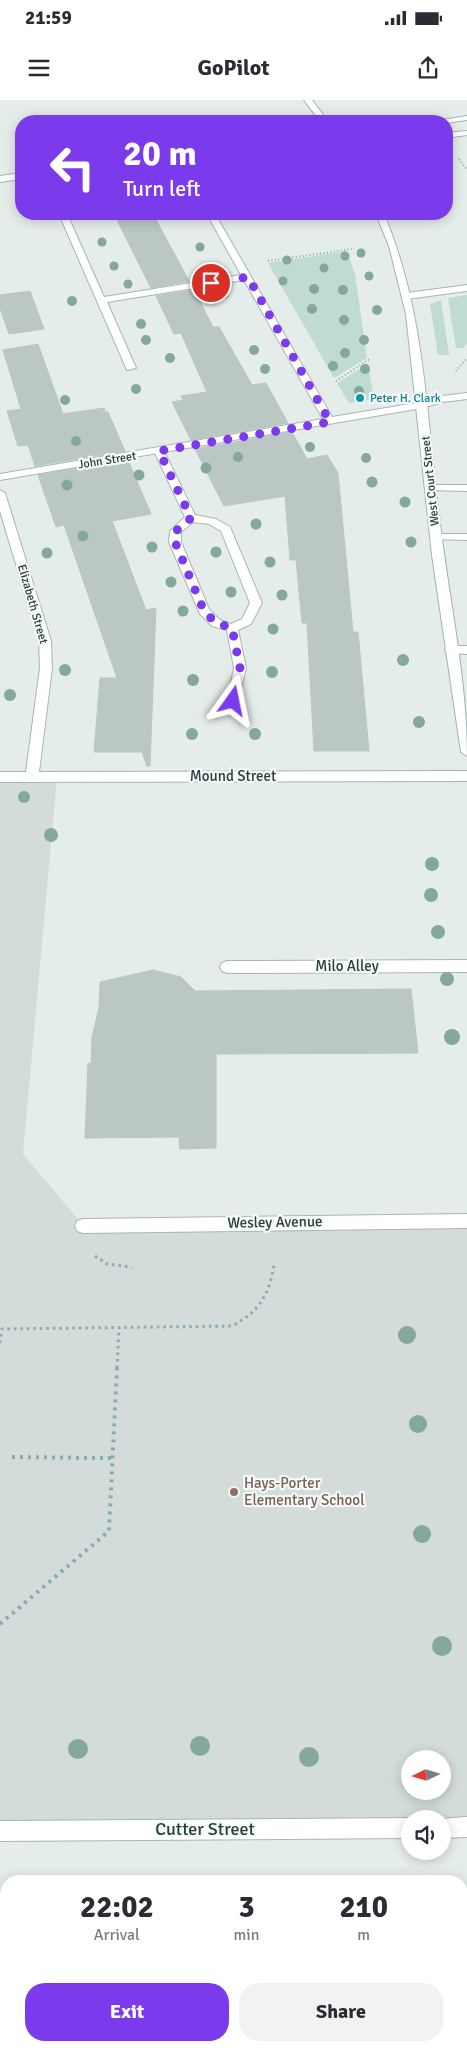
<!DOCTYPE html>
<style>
body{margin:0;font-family:Signika,sans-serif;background:#f2f2f3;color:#2b2b33;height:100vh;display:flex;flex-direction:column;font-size:19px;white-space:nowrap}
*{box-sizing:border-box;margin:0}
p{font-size:16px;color:#7c7c81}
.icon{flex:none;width:28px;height:28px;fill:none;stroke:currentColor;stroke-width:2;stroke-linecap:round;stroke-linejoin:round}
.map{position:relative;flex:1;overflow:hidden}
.side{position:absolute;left:0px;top:1775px;width:468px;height:176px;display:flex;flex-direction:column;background:#fff;border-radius:20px 20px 0 0;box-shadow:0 2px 12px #0003}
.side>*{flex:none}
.hud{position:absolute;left:15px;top:15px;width:438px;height:105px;border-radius:20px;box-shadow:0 2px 12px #0003;background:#7c3aed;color:#fff;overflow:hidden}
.needle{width:32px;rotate:265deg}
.tools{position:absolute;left:401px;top:1650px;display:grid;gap:10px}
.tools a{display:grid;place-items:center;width:50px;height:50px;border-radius:50%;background:#fff;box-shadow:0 2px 12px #0003;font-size:25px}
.pin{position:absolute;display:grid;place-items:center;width:42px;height:42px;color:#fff;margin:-21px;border:2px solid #fff;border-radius:50%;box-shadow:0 1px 5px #0007}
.me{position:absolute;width:55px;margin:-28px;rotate:12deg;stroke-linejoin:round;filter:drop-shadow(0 0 4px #0008)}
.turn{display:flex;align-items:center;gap:18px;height:105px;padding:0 25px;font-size:22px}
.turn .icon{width:65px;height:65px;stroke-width:2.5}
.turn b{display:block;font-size:35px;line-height:42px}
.eta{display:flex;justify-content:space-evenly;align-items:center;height:85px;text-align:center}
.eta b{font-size:30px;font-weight:700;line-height:35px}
.action{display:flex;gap:10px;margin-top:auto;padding:10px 25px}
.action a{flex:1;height:58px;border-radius:20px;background:#7c3aed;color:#fff;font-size:20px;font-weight:700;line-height:58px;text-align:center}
.action a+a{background:#f2f2f3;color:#2b2b33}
.status{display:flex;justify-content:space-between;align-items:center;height:35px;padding:0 25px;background:#fff;direction:ltr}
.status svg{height:14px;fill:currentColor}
header{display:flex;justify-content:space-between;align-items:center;height:65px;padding:0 25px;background:#fff;font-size:22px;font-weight:700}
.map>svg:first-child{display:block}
</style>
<div class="status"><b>21:59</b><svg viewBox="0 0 49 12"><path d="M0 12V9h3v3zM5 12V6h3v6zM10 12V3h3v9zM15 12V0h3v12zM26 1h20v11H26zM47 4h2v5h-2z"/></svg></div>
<header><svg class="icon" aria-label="menu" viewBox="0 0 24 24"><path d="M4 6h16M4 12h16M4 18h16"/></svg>GoPilot<svg class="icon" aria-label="share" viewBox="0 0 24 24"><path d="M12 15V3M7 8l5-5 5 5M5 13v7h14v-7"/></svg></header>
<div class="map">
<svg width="467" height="1951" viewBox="0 0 467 1951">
<rect width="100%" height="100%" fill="#e5edeb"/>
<path fill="#d3dcdb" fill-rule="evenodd" d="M0,677h57l-34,377 60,71 384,-4v606l-24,1 -1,-9h-32l-410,12zM410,1659h32v32h-32z"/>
<g fill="#c0dbcf">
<path d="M347,151l8,23 12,84 -33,20 -66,-115z"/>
<path d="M467,195v48l-4,5h-7l-8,-50z"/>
<path d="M441,200l8,55h-11l-8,-51z"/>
<path d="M368,264l6,35 -25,4 -12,-20z"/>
</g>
<g fill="#bbc7c5" stroke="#b8c6c4">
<path d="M114,114h39l36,67 -38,7z"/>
<path d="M194,190l19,37h6l33,58 14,-2 22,40 -97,17 -19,-38 11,-2 -2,-4 26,-4 -26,-59 -7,1 -18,-38z"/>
<path d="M30,191l14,38 -35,5 -9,-26v-13z"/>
<path d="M38,244l25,70 41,-6 1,4h3l17,39 -90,15 -7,-21 -10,1 -11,-35 14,-2 -18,-59z"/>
<path d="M292,332l15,27 20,-4 11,18 15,159h5l11,119h-55l-7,-128h-5l-6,-63h-6l-5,-64 -61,10 -29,-57z"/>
<path d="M128,360l23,54 -39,7 34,89 10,-2 -6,158h-3l-5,-14h-48l6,-74h17l-53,-153 -8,2 -18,-52z"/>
<path d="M153,870l28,7 14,14 216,-2 7,64 -202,1v94l-36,1 -1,-12 -94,1 3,-75 3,1 1,-27 7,-29 1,-26z"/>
</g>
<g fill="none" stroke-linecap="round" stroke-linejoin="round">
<g stroke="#a8b5b3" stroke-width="2">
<g id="lane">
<path d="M467,185v6l-60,8 -5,-3 5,-3z"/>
<path d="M467,293v6l-24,3 -21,6 -5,-3 25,-9z"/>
<path d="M159,348l5,3 31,64 21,4 14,8 32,76 -11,21 -13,6 8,38 -9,36 -4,1 -6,-4 7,-33 -7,-38 -15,-4 -12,-12 -31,-72 1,-11 15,-14 -31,-66zM193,422l16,2 12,7 29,72 -8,16 -11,5 -11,-4 -11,-11 -28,-67v-10z"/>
<path d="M451,546h16v8l-20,-1 -2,-3 2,-3z"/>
<path d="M467,860v12l-240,1 -5,-2 -2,-4 2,-4 5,-2z"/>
</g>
</g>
<g stroke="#a8b5b3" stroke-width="2">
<g id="street">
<path d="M467,31v4l-21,3v-5z"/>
<path d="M59,114h8l37,83 137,-22 -34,-61h8l117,203 90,-15 5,3 -5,3 -422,72v-6l323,-55 -79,-139 -137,22 29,66 -9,2z"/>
<path d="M430,385h37v6l-41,-1 -1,-2z"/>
<path d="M0,390l5,3 46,148 1,27 -13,104 428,-1v10l-467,1v-10h26l14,-104 -1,-27 -39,-130z"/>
<path d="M436,434h31v6l-35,-1v-4z"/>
<path d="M467,1114v14l-384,5 -6,-2 -2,-5 2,-5 6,-2z"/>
<path d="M467,1717v20l-25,1v-19h-2z"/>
<path d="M410,1718l2,1h-2v19l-410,3v-20z"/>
<rect x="0" y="1846" width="6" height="22"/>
<rect x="461" y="1846" width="6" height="22"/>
</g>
</g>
<g stroke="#a2b4b3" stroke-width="2">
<g id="secondary">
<path d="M304,0h8l16,21h-8z"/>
<path d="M467,16v4l-21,3 -10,-2z"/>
<path d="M21,73v6l-21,3v-6z"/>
<path d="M376,114h8c42,100 42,203 56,309 9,77 27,155 27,233l-6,-4 -29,-197 -26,-241 -17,-68z"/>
</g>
</g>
<g stroke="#89adab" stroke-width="2" stroke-dasharray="1 2.5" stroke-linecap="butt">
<path d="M459,59l8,11"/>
<path d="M268,161l84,-12"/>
<path d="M456,271l11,-13"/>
<path d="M336,281l35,-23"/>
</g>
<g stroke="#89adab" stroke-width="3" stroke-dasharray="2.5 4" stroke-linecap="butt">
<path d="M95,1156l12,8 25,3"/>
<path d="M0,1243l2,-14 230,-3c27,-14 37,-31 42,-61"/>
<path d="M117,1268l2,-39"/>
</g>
<g stroke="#89adab" stroke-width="4" stroke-dasharray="3 5" stroke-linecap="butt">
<path d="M12,1357l100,1"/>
<path d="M0,1524l109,-93 8,-164"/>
</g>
<use href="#lane" fill="#fff" fill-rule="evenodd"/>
<use href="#street" fill="#fff" fill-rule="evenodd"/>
<use href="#secondary" fill="#fff" fill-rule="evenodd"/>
</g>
<g fill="#84a89c">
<circle cx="102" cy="142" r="4.5"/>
<circle cx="200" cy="147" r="4.5"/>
<circle cx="361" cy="153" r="4.5"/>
<circle cx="345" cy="156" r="4.5"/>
<circle cx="287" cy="160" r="4.5"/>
<circle cx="114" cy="166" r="4.5"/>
<circle cx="324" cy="168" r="4.5"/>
<circle cx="369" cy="176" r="4.5"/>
<circle cx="283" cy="181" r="4.5"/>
<circle cx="128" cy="184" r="4.5"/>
<circle cx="314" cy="189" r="5"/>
<circle cx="343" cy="190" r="5"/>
<circle cx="224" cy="194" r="5"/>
<circle cx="72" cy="201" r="5"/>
<circle cx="312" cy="209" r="5"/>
<circle cx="377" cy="210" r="5"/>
<circle cx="344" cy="220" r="5"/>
<circle cx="141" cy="224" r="5"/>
<circle cx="146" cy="240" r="5"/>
<circle cx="364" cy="240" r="5"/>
<circle cx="254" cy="250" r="5"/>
<circle cx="345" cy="253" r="5"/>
<circle cx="170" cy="258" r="5"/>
<circle cx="333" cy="266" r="5"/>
<circle cx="265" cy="269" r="5"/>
<circle cx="365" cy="269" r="5"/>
<circle cx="136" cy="289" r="5"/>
<circle cx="359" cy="291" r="5"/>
<circle cx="65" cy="300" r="5"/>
<circle cx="76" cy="341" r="5"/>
<circle cx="310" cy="347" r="5"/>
<circle cx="238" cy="357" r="5"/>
<circle cx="366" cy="358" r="5"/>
<circle cx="206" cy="368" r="5.5"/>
<circle cx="139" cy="375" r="5.5"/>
<circle cx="372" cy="382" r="5.5"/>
<circle cx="67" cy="385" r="5.5"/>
<circle cx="405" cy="402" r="5.5"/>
<circle cx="256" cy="424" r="5.5"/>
<circle cx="83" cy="436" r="5.5"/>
<circle cx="411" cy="442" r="5.5"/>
<circle cx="152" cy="447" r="5.5"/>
<circle cx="216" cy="452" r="5.5"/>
<circle cx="47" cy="453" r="5.5"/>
<circle cx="270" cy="462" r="5.5"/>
<circle cx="171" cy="482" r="5.5"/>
<circle cx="231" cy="492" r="5.5"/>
<circle cx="282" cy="495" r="5.5"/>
<circle cx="183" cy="511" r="5.5"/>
<circle cx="273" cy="529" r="5.5"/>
<circle cx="403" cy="560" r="6"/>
<circle cx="65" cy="570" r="6"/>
<circle cx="272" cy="572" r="6"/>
<circle cx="193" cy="580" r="6"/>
<circle cx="10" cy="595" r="6"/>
<circle cx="419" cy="622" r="6"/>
<circle cx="192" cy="634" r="6"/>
<circle cx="255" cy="634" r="6"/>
<circle cx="24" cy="697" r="6"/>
<circle cx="51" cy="735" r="7"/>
<circle cx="432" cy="764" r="7"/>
<circle cx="431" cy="795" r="7"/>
<circle cx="438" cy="832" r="7"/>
<circle cx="447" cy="879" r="7"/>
<circle cx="452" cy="937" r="8"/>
<circle cx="407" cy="1235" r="9"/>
<circle cx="418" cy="1324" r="9"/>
<circle cx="422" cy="1434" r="9"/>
<circle cx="442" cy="1546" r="10"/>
<circle cx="200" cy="1646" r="10"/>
<circle cx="78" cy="1649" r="10"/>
<circle cx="309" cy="1657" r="10"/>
</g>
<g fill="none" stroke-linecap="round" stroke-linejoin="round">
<path stroke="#7c3aed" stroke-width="9" stroke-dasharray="0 16.2" d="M211,183l37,-6 82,145 -171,29 32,67 -15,13 -1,11 29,69 12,12 16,5 8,40 -7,33"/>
</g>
<circle fill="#0f9aa8" stroke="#f5f9f8" stroke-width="2" cx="360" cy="298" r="5"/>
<circle fill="#8d6e63" stroke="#f5f9f8" stroke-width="2" cx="234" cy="1392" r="5"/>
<g text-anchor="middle" stroke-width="4.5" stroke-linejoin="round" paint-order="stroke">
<g font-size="12" fill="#0d838f" stroke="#f5f9f8" text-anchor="start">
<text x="370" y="302">Peter H. Clark</text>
</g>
<g font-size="12" fill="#263d3d" stroke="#f5f9f8">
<text transform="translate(107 360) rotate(-9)" y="4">John Street</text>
<text transform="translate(430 381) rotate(-96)" y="4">West Court Street</text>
<text transform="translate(33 504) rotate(74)" y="4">Elizabeth Street</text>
</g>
<g font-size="15" fill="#263d3d" stroke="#f5f9f8">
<text x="233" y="681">Mound Street</text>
<text x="347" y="871">Milo Alley</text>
<text transform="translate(275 1122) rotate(-1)" y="5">Wesley Avenue</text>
</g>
<g font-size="15" fill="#785e54" stroke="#f5f9f8" text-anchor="start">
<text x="244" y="1388">Hays-Porter<tspan x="244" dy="17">Elementary School</tspan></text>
</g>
<g font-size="18" fill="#263d3d" stroke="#f5f9f8">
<text x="205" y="1735">Cutter Street</text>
</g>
</g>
</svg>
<div class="tools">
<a><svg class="needle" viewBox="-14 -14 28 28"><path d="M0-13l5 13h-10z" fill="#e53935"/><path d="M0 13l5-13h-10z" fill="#7c7c81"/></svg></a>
<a><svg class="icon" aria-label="sound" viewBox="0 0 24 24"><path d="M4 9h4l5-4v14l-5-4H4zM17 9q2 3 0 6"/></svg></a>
</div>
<div class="pin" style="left:211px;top:183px;background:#d93025"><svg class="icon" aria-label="arrive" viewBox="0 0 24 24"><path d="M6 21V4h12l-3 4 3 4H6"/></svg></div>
<svg class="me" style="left:233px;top:601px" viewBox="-20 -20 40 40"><path d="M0-17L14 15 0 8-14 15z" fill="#7c3aed" stroke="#fff" stroke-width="4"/></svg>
<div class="hud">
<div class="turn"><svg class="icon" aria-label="left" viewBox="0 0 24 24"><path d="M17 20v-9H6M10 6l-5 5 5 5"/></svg><div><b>20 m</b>Turn left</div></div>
</div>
<section class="side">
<div class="eta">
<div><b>22:02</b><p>Arrival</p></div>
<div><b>3</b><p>min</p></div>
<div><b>210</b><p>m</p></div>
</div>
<div class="action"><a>Exit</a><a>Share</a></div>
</section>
</div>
